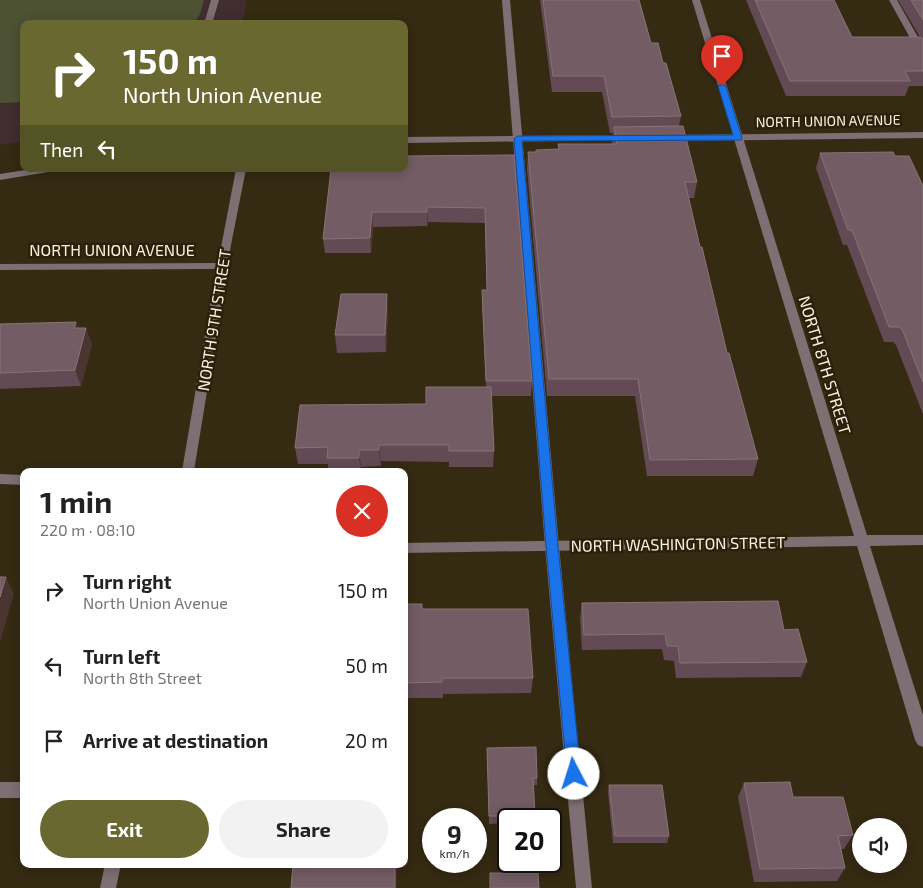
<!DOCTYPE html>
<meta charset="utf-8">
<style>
body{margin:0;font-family:"Exo 2",sans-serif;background:#f2f2f2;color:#222;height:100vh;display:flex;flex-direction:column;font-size:19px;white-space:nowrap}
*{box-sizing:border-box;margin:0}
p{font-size:16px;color:#767676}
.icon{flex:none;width:28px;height:28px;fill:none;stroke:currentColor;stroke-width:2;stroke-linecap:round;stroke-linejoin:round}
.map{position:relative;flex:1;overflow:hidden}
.sheet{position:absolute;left:20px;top:468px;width:388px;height:400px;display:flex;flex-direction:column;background:#fff;border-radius:10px;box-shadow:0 2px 12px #0003}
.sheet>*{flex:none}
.guide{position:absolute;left:20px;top:20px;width:388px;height:152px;border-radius:10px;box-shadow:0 2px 12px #0003;background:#696830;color:#fff;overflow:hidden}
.tools{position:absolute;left:852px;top:818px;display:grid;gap:10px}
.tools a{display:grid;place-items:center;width:55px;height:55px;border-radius:50%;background:#fff;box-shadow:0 2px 12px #0003;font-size:25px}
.speed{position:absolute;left:422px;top:808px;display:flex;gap:10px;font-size:25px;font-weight:700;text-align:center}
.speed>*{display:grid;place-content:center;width:65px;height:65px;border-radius:50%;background:#fff;box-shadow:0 2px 12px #0003;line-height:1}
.speed small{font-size:12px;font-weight:400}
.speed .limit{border:2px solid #111;border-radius:8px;background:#fff;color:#111}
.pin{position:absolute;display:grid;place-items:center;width:42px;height:42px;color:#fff;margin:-51px -21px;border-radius:50% 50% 50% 0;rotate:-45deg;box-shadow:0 0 5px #0007}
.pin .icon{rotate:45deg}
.me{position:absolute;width:55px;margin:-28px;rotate:355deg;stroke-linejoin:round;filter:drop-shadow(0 0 4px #0008)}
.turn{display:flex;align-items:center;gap:18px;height:105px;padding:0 20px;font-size:22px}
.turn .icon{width:65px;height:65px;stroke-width:2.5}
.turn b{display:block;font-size:35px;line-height:42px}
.then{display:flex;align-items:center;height:48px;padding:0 20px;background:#0003;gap:10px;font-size:19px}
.round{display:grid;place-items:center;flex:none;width:52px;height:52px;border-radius:26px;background:#f2f2f2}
.head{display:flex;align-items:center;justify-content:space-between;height:85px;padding:0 20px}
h1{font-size:30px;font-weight:700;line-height:38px}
.primary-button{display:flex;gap:10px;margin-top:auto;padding:10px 20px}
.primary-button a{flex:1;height:58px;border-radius:30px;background:#696830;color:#fff;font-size:20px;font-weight:700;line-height:58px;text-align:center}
.primary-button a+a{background:#f2f2f2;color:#222}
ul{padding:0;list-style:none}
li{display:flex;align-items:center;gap:15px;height:75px;padding:0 20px}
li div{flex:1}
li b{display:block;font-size:19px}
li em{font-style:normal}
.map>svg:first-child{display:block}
</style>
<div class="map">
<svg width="923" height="888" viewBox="0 0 923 888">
<rect width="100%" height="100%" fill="#352a12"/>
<path fill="#412d30" d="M0,0h247l-5,24h-218v118l-24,3z"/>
<path fill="#4d5235" d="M0,0h204l-4,14 -6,10h-170v78l-24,1z"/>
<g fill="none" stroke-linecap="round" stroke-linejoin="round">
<g fill="#7d6f73" fill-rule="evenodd">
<path d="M211,0h8l-7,24h-8z"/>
<path d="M502,0h8l49,546 33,342h-16l-31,-342z"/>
<path d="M889,0h8l26,46v11l-4,-3z"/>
<path d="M0,474l24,1v10l-24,-1z"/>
</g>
<g fill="#7d6f73" fill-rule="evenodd">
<path d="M692,0h8l167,535h56v10l-53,1 53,169v32l-5,-2 -3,-5 -58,-194 -453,7v-10l450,-7z"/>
<path d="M236,169h10l-15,76 -37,226h-12l34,-202 -216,1v-6l218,-1z"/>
<rect x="0" y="782" width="24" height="16"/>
<path d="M105,864h16l-5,24h-16z"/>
</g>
<g fill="#7d6f73" fill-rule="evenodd">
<path d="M923,132v6l-254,3 -5,-3 5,-3z"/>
<path d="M629,135l5,3 -2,2 -228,3v-6z"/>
<path d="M32,169h21l-5,3 -48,8v-6z"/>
</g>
</g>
<g fill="#634a54">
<path d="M540,0h99l12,43 12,20 18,53 -2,10 18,56 -3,16h-5l11,49 27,106 31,106 -5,17h-106l-12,-80h-88l-20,-227 1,-17h8l22,-3v-5h54l1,-11h-3l-8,-41h-50z"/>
<path d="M746,0h88l18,37h68l-22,-37h25v86h-14l-4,10h-119z"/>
<path d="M820,153l75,3 28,30v228l-27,-69 -3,-3h-9l-37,-97h-4l-27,-77z"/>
<path d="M514,155l18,226 -1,15h-40l3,55 -1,16h-44v-5l-68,-1v5l-20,1v4h-33v-7h-30l-3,-16 131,-44 60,-17 -4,-82v-15h5l-2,-67 -57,-1 -1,4 -54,1 -2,26h-46l-2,-14 8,-70z"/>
<path d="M388,311l-2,41 -49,1 -2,-18z"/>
<path d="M76,322l2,6 14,16 -11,42 -81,3v-65z"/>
<path d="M582,603l202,27 23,32 -6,15 -125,1 -2,-17 -10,-1 -2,-11 -80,1 -2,-32z"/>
<path d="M404,604l19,5 110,69 -2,15 -88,1v4h-39z"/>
<path d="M487,748l50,30v7h-3l1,34h-26v4l-20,1z"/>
<path d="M744,783l49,14 60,38 -9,14h-3l4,19 -8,13 -83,1 -16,-85z"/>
<path d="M609,785l60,51 -2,7h-54l-5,-50z"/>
</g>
<g fill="#4a3533">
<path d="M427,207l1,15 -1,4z"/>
<path d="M372,212l1,15 -2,26 -1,-15z"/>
<path d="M387,294l1,17 -2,41 -1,-17z"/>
<path d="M76,322l5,16 -7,-10z"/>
<path d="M86,328l6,16 -11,42 -6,-16z"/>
<path d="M379,445l2,16v5l-2,-16z"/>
<path d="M359,450l2,17v4l-2,-13z"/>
<path d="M6,577l8,17 -14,48v-45z"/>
<path d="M395,864h2l-1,24h-1z"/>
</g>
<g fill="#735c63" stroke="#887377">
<path d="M543,0h96l12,43h7l5,20h3l15,53 -69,1 -8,-41h-51z"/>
<path d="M755,0h79l18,37h68l3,2v32h-18l5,10h-120z"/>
<path d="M911,0h12v20z"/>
<path d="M683,126l14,56h-12l15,65h2l25,106h2l29,106 -108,1 -12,-81h-89l-21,-227h8v-2l23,-1 -1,-5h59l-3,-17z"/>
<path d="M893,152l2,4h14l14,30v196l-21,-53 -3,-2h-10l-37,-97h-4l-28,-77z"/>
<path d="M514,155l18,226h-46l-4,-91h5l-2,-82 -58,-1v5h-55l-2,26 -47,1 8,-70h73v-13z"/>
<path d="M341,294h46l-2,41h-50z"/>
<path d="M76,322l-2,6h12l-11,42 -75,3v-49z"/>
<path d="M426,387h65l3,64h-45v-6h-70v5h-20v8h-32l1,-11 -33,1 5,-43 126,-1z"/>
<path d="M0,577h6l-6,20z"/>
<path d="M778,601l6,29 14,-1 9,33 -127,1 -2,-17h-11l-2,-12 -81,1 -2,-32z"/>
<path d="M404,604h18v5h106l5,69h-91v4l-38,1z"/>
<path d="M536,747l1,31h-4l2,38h-46l-2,-68z"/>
<path d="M790,782l3,15h50l10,38 -15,1 7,32 -85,1 -16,-86z"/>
<path d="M609,785h53l7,51h-54z"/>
<path d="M293,864h102v24h-104z"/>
<path d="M490,873h48l1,15h-49z"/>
</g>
<path fill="#1a73e8" stroke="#114b97" d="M722,84l4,2 16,52 -1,2 -219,1 36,405 23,228 -2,5 -5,2 -5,-2 -2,-5 -21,-228 -32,-407 4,-3 215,-1 -15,-49z"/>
<g text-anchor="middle" stroke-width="5" stroke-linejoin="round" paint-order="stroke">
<g font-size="14" fill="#f9f2e3" stroke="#2b2008">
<text transform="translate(828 121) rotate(-1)" y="5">NORTH UNION AVENUE</text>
</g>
<g font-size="16" fill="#f9f2e3" stroke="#2b2008">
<text x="112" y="256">NORTH UNION AVENUE</text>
<text transform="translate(214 320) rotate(-81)" y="6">NORTH 9TH STREET</text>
<text transform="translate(825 365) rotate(73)" y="6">NORTH 8TH STREET</text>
<text transform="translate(678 544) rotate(-1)" y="6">NORTH WASHINGTON STREET</text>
</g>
</g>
</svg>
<div class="tools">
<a><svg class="icon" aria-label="sound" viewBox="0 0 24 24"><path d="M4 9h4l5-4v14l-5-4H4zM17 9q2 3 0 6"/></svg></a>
</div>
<div class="speed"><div>9<small>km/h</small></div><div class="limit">20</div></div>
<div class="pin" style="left:722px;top:86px;background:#d93025"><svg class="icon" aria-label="arrive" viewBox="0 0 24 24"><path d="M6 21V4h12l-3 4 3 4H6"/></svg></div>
<svg class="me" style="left:574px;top:774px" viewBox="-20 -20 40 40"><circle r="19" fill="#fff"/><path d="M0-13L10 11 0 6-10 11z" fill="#1a73e8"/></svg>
<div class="guide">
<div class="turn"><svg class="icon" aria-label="right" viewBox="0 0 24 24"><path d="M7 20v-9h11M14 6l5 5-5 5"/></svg><div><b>150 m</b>North Union Avenue</div></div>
<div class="then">Then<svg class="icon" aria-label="left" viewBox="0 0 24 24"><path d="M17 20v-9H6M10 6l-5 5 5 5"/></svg></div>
</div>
<section class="sheet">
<div class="head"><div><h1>1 min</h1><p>220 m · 08:10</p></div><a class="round" style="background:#d93025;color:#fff"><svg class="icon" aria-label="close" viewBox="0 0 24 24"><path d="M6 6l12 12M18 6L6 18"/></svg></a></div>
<ul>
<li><svg class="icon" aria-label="right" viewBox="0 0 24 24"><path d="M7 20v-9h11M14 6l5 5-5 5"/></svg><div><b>Turn right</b><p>North Union Avenue</p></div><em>150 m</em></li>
<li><svg class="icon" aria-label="left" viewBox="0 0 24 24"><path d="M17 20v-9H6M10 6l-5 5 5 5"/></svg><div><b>Turn left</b><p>North 8th Street</p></div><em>50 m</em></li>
<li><svg class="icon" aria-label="arrive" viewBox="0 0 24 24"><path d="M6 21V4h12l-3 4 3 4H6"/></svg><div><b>Arrive at destination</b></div><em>20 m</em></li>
</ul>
<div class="primary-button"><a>Exit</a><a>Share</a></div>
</section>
</div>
